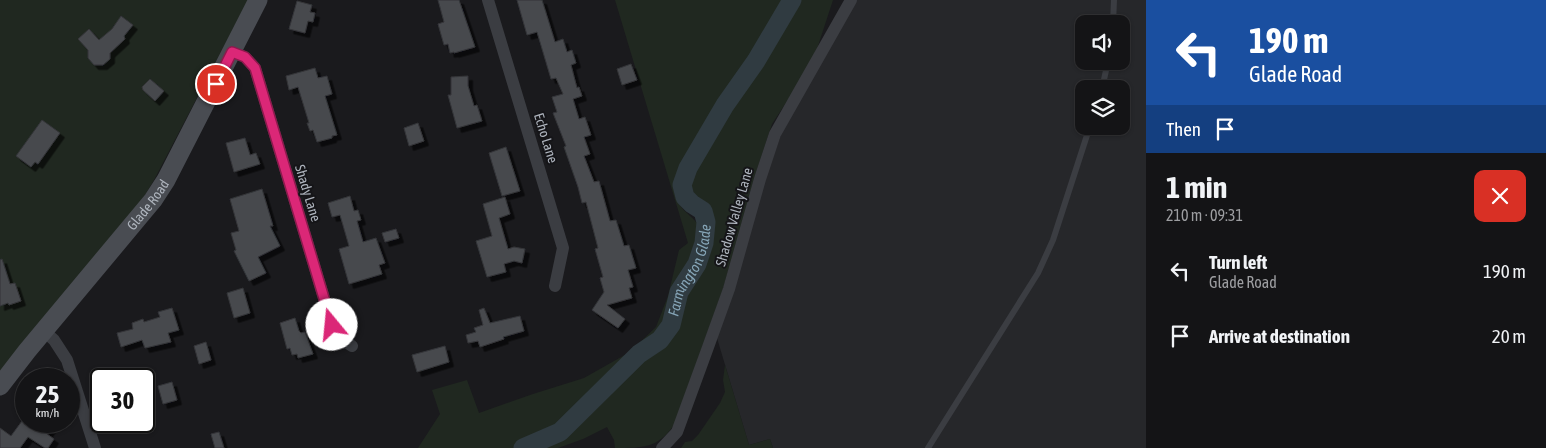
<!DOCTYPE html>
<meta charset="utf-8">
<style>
body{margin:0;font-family:"Asap Condensed",sans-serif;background:#1d1d1f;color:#f1f3f6;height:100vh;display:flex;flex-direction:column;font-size:19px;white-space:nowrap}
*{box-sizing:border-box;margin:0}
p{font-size:16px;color:#9d9ea1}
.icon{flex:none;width:28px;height:28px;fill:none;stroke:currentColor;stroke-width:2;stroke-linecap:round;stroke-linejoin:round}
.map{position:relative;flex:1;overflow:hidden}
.panel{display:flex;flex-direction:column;background:#141416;width:400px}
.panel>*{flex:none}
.top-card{background:#1a4fa0;color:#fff;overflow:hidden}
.fabs{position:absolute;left:1075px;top:15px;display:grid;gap:10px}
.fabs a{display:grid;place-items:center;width:55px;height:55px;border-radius:10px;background:#141416;box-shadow:0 1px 4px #0004,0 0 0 1px #333335;font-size:25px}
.speed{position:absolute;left:15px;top:368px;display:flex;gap:10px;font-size:25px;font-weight:700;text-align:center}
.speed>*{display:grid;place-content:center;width:65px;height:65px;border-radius:50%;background:#141416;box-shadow:0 1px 4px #0004,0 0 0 1px #333335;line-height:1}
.speed small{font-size:12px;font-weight:400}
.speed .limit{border:2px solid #111;border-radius:8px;background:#fff;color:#111}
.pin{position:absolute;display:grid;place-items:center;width:42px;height:42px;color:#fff;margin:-21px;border:2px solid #fff;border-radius:50%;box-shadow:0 1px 5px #0007}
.me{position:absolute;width:55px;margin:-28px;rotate:343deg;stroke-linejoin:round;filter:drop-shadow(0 0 4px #0008)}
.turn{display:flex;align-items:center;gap:18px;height:105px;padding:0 20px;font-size:22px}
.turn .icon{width:65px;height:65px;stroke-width:2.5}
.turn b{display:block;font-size:35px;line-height:42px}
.then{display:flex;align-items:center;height:48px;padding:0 20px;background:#0003;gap:10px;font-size:19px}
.round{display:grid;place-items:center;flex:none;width:52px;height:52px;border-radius:10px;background:#1d1d1f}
.summary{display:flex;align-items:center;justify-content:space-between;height:85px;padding:0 20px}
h1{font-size:30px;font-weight:700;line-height:38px}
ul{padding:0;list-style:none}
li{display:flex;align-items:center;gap:15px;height:65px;padding:0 20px}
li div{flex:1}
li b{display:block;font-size:19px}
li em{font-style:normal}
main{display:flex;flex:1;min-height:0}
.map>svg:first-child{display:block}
</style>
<main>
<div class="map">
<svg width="1146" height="448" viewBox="0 0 1146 448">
<defs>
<filter id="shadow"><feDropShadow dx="4.5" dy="4.5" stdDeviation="0" flood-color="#0009"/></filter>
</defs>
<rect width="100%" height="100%" fill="#1a1a1d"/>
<path fill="#26272a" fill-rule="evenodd" d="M857,0h289v448h-373l-3,-9 -21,6 -32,-107 45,-149 21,-60zM1084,24h37v37h-37zM1084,89h37v37h-37z"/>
<g fill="#202820">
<path d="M0,0h248l-94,180 -12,20 -142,171z"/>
<path d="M615,0h174c-16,29 -35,57 -53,84 -16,23 -64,83 -60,110 2,15 14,20 22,30l2,6 -2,20 -6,8 -9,19 -7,19 -7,27 -5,8 -6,7 -23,17 -78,74 -37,19h-102l22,-34 -8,-24 35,-10 12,33 54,-19 51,-16 46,-26 26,-25 12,-31 11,-46 9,-7z"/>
<path d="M796,0h37l-17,52 -19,34 -25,38 -18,55 -31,110 -49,136c-16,23 -31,23 -59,23l-1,-8 -7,-13 -24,12 -25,9h-32l35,-15 77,-76 22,-15 12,-15 8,-32 10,-17 12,-15 9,-31v-18l-10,-15 -7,-5 -2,-6 -1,-8 3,-10 25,-42 12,-28 64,-95z"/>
<path d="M725,365l24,80 21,-6 3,9h-92l4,-6 7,-1 6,-6 22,-32 5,-11 -2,-12z"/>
</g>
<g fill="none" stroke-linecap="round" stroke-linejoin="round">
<path stroke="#303b41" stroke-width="19" id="s1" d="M523,448l37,-16 79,-78 21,-14 11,-15 8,-33 18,-28 7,-21 2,-21 -3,-11 -11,-7 -7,-7 -3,-12 6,-17 37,-63 31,-44 36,-61"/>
</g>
<g fill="#47494d" stroke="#343539" filter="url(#shadow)">
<path d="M438,0h21l16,47 -21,6v-1l-4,1 -2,-9 -4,1 -6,-21 6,-2z"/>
<path d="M517,0h25l13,42 8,-3 4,13 5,-2 4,13 -5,2 6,23 2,-1 3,9 -9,3 6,20 6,-2 6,18 -7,2 6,17 -6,2 10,26 5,-1 11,40 6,-1 8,26 5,-1 7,23 -8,2 5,17 -4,1 3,10 -25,7 18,14 -7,9 -26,-18 12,-18 -4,-14 3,-1 -8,-28 3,-1 -12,-46 -4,1 -4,-16 -14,-40 2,-1 -13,-33 4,-1 -5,-15 11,-3 -7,-16 -5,1 -14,-47 -10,3z"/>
<path d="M297,1l15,4 -2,7 5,1 -2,9 -5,-1 -3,12 -16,-4z"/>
<path d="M121,16l12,9 -9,11 1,3 -15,14v6l-7,6h-9l-6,-7v-8l-10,-11 11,-10 10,11 13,-11z"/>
<path d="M631,64l6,16 -15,5 -5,-16z"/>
<path d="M315,68l3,10 9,-2 5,18 -7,2 12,39 -5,1v2l-15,4 -4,-12 -3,1 -3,-8h2l-11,-36 -9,3 -3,-14z"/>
<path d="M468,76v10l6,20 3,-1 5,16 -25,7 -9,-33h3v-18z"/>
<path d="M150,79l14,12 -9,10 -12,-11 -1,-3z"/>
<path d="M42,120l18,13 -22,31 -3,-2 -4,5 -15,-11z"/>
<path d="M418,123l6,18 -15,5 -5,-18z"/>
<path d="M245,138l5,17 6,-2 4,11 -26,8 -8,-29z"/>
<path d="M506,147l14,44 -18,5 -13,-43z"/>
<path d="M262,189l11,37h-3l10,20 -22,11 8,16 -17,8 -15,-30 2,-1 -5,-17 8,-2 -9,-32z"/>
<path d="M350,196l4,15 4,-1 3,10 -4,1 6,21 13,-4 9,25 -6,2 3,9 -33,10 -10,-35 10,-3 -9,-31 -8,2 -4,-14z"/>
<path d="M505,197l5,17 -11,4 9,31 6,-2 11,2 -3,14 -8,-2 -10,3 2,8 -19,5 -11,-36 16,-5 -9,-32z"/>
<path d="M396,229l3,9 -14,4 -3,-9z"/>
<path d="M2,259l8,25 5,-1 6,18 -12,4 -1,-2 -8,3v-46z"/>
<path d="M243,288l7,25 -16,5 -7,-25z"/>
<path d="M172,308l7,22 -11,3 3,9 -26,6 -3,-8 -21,7 -4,-14 16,-4 -1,-6 11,-4 1,3 16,-5 -2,-5z"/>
<path d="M484,308l6,15 30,-7 4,15 -21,6 1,2 -24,8 -2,-6 -10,2 -2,-8 10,-3 -2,-4 9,-3 -4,-15z"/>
<path d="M295,318l4,13 2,2 4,-1 8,22 -15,4 -1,-4 -5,1 -2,-7 -3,1 -7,-26z"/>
<path d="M206,342l5,18 -12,4 -5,-18z"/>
<path d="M445,346l4,16 -32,10 -5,-17z"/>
<path d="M172,382l5,18 -14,4 -5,-18z"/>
<path d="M22,421h25l6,4 -6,9 7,5 -6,9h-3l-17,-11 -8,11h-20v-20l11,8z"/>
<path d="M219,432l5,16h-9l-4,-14z"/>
</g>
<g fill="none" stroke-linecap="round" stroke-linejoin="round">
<g stroke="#3b3d42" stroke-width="6">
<path d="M1113,24l1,-24"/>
<path d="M1102,89l6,-28"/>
<path d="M928,448l110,-175 15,-33 37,-114"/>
</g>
<g stroke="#3b3d42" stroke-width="12">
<path d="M488,0l75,248 -8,38"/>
<path d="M232,52l13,5 10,11 77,257 8,13 12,8"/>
<path d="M44,331l10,9 13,20 28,88"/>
<path d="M662,448l15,-16 30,-82 22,-61 31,-110 15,-45 76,-134"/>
</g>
<path stroke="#494c52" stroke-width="19" id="s2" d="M0,386l27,-35 126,-151 13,-20 92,-180"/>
</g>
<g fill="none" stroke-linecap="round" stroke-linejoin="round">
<g stroke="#8e194d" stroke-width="12">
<path id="route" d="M216,84l16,-32 13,5 10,11 77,257"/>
</g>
<use href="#route" stroke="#db2777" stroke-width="9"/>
</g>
<g text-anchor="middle" stroke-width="4" stroke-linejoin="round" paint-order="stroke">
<g font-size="14" fill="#adb3bc" stroke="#151518">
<text transform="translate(546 138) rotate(73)" y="5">Echo Lane</text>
<text transform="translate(308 193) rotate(73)" y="5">Shady Lane</text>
<text dy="5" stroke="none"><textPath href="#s2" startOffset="234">Glade Road</textPath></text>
<text transform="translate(734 217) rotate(-74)" y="5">Shadow Valley Lane</text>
</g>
<g font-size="15" font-style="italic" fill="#85a4b6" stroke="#151518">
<text dy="5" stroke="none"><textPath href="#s1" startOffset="254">Farmington Glade</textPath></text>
</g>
</g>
</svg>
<div class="fabs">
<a><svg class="icon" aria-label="sound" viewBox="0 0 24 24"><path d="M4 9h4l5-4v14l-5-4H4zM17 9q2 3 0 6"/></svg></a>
<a><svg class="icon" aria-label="layers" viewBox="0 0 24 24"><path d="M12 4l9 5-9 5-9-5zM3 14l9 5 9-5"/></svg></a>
</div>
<div class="speed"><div>25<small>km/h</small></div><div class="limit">30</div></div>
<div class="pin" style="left:216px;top:84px;background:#d93025"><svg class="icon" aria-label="arrive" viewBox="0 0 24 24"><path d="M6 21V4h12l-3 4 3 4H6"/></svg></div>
<svg class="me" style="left:332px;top:325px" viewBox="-20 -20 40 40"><circle r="19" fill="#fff"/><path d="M0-13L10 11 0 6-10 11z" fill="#db2777"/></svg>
</div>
<section class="panel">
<div class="top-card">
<div class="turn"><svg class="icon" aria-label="left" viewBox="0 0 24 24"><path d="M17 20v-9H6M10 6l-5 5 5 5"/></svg><div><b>190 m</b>Glade Road</div></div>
<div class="then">Then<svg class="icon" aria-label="arrive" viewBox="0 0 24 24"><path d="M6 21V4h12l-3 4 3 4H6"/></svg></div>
</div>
<div class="summary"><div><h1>1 min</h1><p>210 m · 09:31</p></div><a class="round" style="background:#d93025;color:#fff"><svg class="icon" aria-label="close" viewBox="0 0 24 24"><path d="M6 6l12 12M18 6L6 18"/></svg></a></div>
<ul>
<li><svg class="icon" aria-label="left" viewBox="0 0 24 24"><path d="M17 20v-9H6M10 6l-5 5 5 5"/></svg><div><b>Turn left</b><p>Glade Road</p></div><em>190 m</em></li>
<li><svg class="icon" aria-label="arrive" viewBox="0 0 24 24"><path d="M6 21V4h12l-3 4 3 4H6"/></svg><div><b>Arrive at destination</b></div><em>20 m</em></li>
</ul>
</section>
</main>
